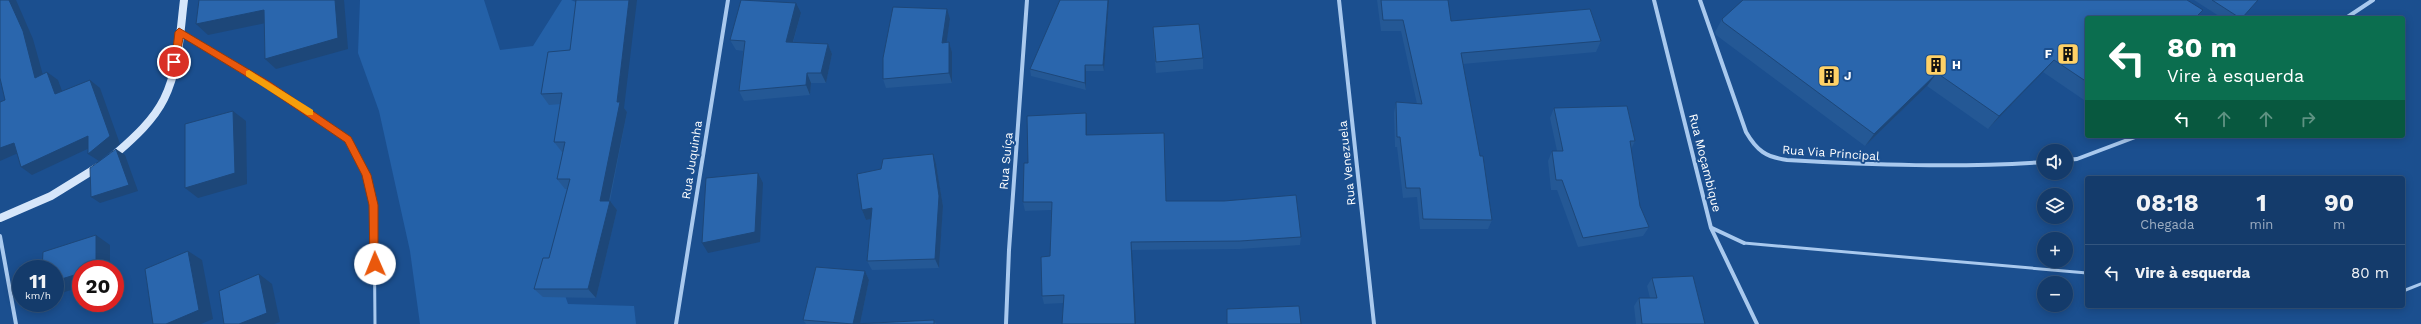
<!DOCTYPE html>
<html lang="pt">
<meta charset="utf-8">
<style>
body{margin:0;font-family:"Work Sans",sans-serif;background:#1d4271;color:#f1f3f6;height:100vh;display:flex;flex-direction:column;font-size:15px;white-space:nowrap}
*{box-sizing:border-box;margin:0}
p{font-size:13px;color:#9dadc1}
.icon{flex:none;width:22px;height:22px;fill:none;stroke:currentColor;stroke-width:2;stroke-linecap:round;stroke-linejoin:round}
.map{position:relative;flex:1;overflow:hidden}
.panel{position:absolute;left:2085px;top:176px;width:320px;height:132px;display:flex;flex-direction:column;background:#143b6b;border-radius:4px;box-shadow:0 2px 10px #0003,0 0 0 1px #33557e}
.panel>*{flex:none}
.guide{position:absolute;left:2085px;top:16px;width:320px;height:122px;border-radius:4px;box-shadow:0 2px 10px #0003,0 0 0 1px #33557e;background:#0b6e4f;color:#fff;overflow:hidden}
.buttons{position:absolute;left:2037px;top:144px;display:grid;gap:8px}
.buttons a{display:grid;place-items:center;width:36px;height:36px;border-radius:50%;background:#143b6b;box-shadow:0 2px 10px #0003,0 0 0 1px #33557e;font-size:20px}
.speed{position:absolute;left:12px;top:260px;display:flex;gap:8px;font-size:20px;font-weight:700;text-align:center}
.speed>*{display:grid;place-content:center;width:52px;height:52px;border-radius:50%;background:#143b6b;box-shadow:0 2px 10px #0003,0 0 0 1px #33557e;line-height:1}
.speed small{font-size:10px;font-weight:400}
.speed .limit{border:6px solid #d22;background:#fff;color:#111}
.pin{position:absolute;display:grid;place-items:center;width:34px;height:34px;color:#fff;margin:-17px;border:2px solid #fff;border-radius:50%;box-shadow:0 1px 4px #0007}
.me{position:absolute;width:44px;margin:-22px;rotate:359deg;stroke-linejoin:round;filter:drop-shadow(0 0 3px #0008)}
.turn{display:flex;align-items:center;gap:14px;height:84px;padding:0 16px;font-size:18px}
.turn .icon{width:52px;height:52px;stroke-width:2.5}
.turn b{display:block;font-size:28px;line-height:34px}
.lanes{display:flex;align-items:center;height:38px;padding:0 16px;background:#0003;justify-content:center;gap:20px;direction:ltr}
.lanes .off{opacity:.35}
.eta{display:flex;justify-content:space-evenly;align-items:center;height:68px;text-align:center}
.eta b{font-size:24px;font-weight:700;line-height:28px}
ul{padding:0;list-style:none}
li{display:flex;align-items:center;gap:12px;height:56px;padding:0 16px;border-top:1px solid #33557e}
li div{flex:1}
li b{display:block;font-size:15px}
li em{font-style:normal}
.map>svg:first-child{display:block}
</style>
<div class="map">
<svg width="2421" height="324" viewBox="0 0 2421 324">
<rect width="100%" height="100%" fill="#1b4f8f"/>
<path fill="#2461a8" d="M360,0h124l16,50 33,-4 29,-46h9l22,9 -5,113 -35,139 15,43 66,2 2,18h-216l-10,-73 -31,-140 -21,-58z"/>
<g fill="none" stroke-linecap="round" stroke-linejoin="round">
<g stroke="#a9c9ee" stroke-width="3">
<path d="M374,205l1,119"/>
<path d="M1744,243l343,30"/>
<path d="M2403,291l18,-7"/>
</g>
<g stroke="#a9c9ee" stroke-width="4">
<path d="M1339,0l35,324"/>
<path d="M1654,0l57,228 46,96"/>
<path d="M1700,0l46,132c11,19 20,25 41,28 86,5 171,8 257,2"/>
<path d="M2346,18l27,-18"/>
<path d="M180,32l87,52 81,56 19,35 7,30"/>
<path d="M2066,160l11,-1 61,-23"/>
<path d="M1712,228l32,15"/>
<path d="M0,236l16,88"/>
<path d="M676,324l52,-324"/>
<path d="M1006,324l3,-74 18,-250"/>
</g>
<g stroke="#d6e6fa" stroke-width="8">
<path d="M111,158c19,-17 41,-35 53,-59 15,-30 16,-67 20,-99"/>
<path d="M0,218l51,-22 47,-29"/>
</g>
</g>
<g fill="#245895">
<path d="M1109,0l-5,71h-18v19l-55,-14 -1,-7z"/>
<path d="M1377,0h71l3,21 150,20 -5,11 -133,12 29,156 -4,9h-68l-3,-32 -14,1 -6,-51h-2l-1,-34 2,-11 21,2 -16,-73h-20z"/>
<path d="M2194,0h64l-16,18h-20z"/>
<path d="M801,13l-8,30 35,1 4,10 -6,29h-15l-1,12 -66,6 -5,-10 4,-40 -7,-1 -6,-10z"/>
<path d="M2087,18v79l-3,3 -41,-28 -55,57 -61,-43 -62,60 -149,-111 -1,-3 7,-13z"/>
<path d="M950,19l-4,24 3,-1 3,10v31l-66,5 -3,-9z"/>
<path d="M1153,38l50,20v11l-47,4z"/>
<path d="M548,52l76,56 3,4 -17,89 7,9 -21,88 -53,-1 -9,-8 15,-31 18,-69h-2l-8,-10 6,-27h-1l-8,-10 7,-38 -12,1 -8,-11z"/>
<path d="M1554,108l81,33 -4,8 9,57 9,21 -6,9 -65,11 -21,-57h-6l-3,-29 4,-10h5l-7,-33z"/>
<path d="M1087,122v13l79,66 135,36 -1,8 -60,4 -108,1 -68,53 -20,1 -2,-8 8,-40 1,-46 -26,1 -2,-9 5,-39z"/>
<path d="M936,164l7,42 -4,62 -67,2 -5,-9 4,-42 -5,1 -4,-10 19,-41z"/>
<path d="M865,271l4,9 -9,44 74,-4 2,4h-130l-3,-4z"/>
<path d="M1652,278l53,46h-69l-2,-18 5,-8h11l-3,-12z"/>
</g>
<g fill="#1d4779">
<path d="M9,0h7l17,39 13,47 -11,-8z"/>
<path d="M335,0h9l4,49 -72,20 -11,-10z"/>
<path d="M629,0h8l-13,108 3,4 -18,89h1l7,9 -21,88 -8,-9 12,-88 17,-99z"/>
<path d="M1108,0h1l-5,71 -1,-6z"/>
<path d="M796,3l5,10 -11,39 -4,-10z"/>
<path d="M947,9l3,10 -5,34 -3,-10z"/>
<path d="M264,10l11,11 -67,14 -12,-11z"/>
<path d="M949,42l3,10v31l-3,-10z"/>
<path d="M828,44l4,10 -6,29 -5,-10z"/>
<path d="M2054,60l-11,12 -55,57 11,-13z"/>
<path d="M1085,65l1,6v19l-1,-7z"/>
<path d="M47,72l11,8 8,22 -11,-8z"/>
<path d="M807,73l4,10 -1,12 -4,-10z"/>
<path d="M1937,73l-10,13 -62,60 9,-12z"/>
<path d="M90,80l10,8 20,56 -21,17 -11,-7z"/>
<path d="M233,111l13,10 1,63 -49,14 -13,-10z"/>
<path d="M1086,113l1,9v22l-1,-9z"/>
<path d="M88,136l10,8 -66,31 -11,-8z"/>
<path d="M14,143l11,7 -25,11v-13z"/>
<path d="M116,149l9,6 13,36 -38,12 -9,-6z"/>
<path d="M933,154l3,10 7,42 -4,62 -4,-9z"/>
<path d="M758,173l5,10 -3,59 -52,11 -6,-10z"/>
<path d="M872,208l4,10 -10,2 -4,-10z"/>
<path d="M96,235l14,10v24h-17z"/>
<path d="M1131,242l1,8 4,74h-1z"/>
<path d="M188,251l14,9 11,59 -12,5h-35z"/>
<path d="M865,271l4,9 -9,44h-7z"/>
<path d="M81,273v14l-23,7 -3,-1v-12z"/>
<path d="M259,274l13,10 8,38 -6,2h-35z"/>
</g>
<g fill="#2a66ad" stroke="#1d4779">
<path d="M0,0h9l14,31 12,47 12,-6 8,22 35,-14 20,56 -22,18v-18l-67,31 -7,-24 -14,5v-46l5,-2 -5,-22z"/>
<path d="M199,0h136l3,38 -73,21 -1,-49 -68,14z"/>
<path d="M576,0h53l-12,102h3l-20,99h10l-22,88h-54l9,-31h6l21,-79h-13l8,-37h-11l8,-49 -21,1 7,-42 22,-2z"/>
<path d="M741,0l55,3 -10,39 42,2 -7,29h-14l-1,12 -67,6 6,-50 -15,-1z"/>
<path d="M1060,0h48l-5,65h-18v18l-55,-14z"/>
<path d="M1381,0h67l3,21 139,-12 11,32 -140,12 19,103h3l9,64 -69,-1 -3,-31h-14l-6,-51h-3l-1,-35 26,2 -19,-84h-20z"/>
<path d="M1743,0h444l16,10 -8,8h-108v64l-33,-22 -55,56 -62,-43 -63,61 -151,-112 -1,-3z"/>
<path d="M2212,0h46l-16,18h-2z"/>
<path d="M893,7l54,2 -5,34 7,-1v31l-66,6v-21z"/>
<path d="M1199,24l4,34 -47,4 -3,-35z"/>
<path d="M1627,106l8,35h-5l10,65 9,21 -66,11 -21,-58h-6l-4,-29h11l-9,-43z"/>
<path d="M233,111l2,62 -50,15v-64z"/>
<path d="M1086,113v22l78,-2 2,68h58l72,-6 5,42 -61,4 -109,1 4,82h-73l2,-29 -22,1 -1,-39 9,-1 2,-54h-29l1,-39h4l-1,-47z"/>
<path d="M116,149l13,36 -38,12 -1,-29z"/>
<path d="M933,154l6,42 -4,63 -68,2 5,-53 -10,2 -5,-36 24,-5 2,-10z"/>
<path d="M758,173l-3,59 -53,11 4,-65z"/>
<path d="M96,235v33l-3,1h-12v4l-26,8v-12h-13l1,-17z"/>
<path d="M188,251l11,59 -33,14h-13l-8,-55z"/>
<path d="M816,267l49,4 -12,53 -50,-4z"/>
<path d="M259,274l8,39 -28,11h-15l-5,-33z"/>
<path d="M1693,276l12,48h-63l-3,-26h18l-5,-20z"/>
<path d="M1299,306l2,18h-74v-15z"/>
<path d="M934,320v4h-81z"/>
</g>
<path fill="#ea580c" stroke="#983908" d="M179,28l91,54 81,55 20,38 7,30v62h-7l-1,-3 -1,-59 -7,-30 -17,-33 -81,-55 -81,-49 -4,24 -5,4 -3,-1 4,-33z"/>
<path fill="#f59e0b" d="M249,70l64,40v5h-6l-61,-39v-5z"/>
<defs>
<g id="building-square" transform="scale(1.15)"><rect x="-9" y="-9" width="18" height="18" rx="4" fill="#ffd166" stroke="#1b4f8f"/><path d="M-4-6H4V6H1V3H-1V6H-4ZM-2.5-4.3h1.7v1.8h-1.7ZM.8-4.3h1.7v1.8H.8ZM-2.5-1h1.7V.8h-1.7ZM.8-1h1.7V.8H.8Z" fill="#111"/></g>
</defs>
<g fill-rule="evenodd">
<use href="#building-square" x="2068" y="54"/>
<use href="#building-square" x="1936" y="65"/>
<use href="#building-square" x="1829" y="76"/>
</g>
<g text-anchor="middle" stroke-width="4" stroke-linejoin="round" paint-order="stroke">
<g font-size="12" font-weight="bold" fill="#fff" stroke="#1b4f8f" text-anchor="start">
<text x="2052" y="58" text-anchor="end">F</text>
<text x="1952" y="69">H</text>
<text x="1844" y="80">J</text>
</g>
<g font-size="12" fill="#fff" stroke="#1b4f8f">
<text transform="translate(1831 153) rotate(4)" y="4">Rua Via Principal</text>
<text transform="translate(692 160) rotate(-81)" y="4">Rua Juquinha</text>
<text transform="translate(1006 161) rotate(-85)" y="4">Rua Suíça</text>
<text transform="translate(1347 163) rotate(-96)" y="4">Rua Venezuela</text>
<text transform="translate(1705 163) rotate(76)" y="4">Rua Moçambique</text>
</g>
</g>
</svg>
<div class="buttons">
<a><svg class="icon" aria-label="sound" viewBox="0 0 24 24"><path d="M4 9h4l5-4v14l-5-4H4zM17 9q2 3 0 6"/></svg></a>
<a><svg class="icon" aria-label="layers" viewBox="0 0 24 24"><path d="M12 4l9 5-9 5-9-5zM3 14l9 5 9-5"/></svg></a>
<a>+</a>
<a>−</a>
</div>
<div class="speed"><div>11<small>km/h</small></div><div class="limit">20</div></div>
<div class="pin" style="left:174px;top:62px;background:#d93025"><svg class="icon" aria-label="arrive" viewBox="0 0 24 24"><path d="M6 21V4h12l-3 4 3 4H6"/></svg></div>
<svg class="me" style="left:375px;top:264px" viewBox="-20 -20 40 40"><circle r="19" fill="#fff"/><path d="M0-13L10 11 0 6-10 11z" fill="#ea580c"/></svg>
<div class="guide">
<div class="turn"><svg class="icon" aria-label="left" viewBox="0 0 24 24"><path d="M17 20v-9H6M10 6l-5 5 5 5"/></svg><div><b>80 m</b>Vire à esquerda</div></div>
<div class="lanes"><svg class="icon" aria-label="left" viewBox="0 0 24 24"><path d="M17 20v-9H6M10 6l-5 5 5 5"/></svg><svg class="icon off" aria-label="ahead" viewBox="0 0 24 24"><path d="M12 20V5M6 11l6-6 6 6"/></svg><svg class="icon off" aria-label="ahead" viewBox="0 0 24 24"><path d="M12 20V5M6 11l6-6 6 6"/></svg><svg class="icon off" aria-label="right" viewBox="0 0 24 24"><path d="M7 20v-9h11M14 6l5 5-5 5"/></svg></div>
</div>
<section class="panel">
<div class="eta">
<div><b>08:18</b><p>Chegada</p></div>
<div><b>1</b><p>min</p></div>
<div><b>90</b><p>m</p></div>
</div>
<ul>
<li><svg class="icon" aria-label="left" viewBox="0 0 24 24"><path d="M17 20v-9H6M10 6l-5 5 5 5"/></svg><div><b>Vire à esquerda</b></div><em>80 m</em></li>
</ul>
</section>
</div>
